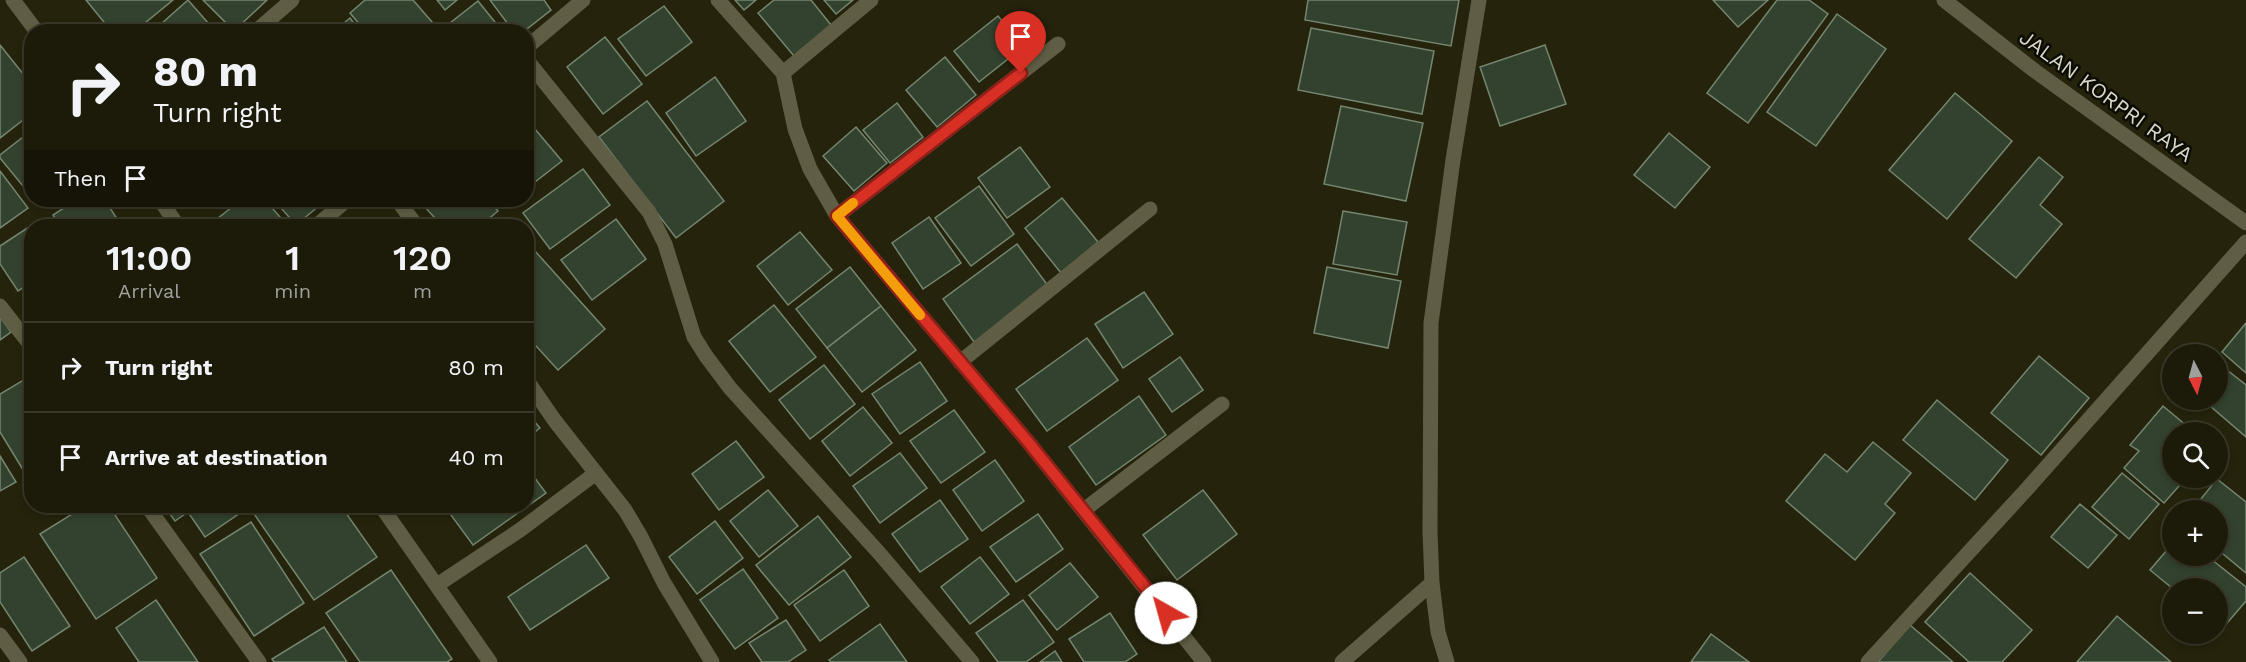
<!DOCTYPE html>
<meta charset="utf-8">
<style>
body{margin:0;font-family:"Work Sans",sans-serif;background:#292716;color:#f1f3f6;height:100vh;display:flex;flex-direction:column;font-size:22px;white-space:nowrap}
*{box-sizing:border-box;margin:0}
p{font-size:20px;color:#a0a19c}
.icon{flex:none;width:33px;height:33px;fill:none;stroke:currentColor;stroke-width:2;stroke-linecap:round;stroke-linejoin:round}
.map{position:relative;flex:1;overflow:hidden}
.details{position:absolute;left:24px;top:219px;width:510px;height:294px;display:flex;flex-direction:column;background:#1c1a08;border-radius:24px;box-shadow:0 3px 9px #0003,0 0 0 2px #3a3829}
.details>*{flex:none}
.banner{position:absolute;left:24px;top:24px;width:510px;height:183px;border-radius:24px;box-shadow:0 3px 9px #0003,0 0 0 2px #3a3829;background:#1c1a08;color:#f1f3f6;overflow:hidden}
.needle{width:39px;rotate:174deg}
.buttons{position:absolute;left:2162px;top:344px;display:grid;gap:12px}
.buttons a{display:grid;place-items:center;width:66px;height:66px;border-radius:50%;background:#1c1a08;box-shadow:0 3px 9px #0003,0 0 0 2px #3a3829;font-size:30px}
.pin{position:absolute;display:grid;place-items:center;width:51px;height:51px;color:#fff;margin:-62px -26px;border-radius:50% 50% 50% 0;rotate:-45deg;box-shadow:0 0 6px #0007}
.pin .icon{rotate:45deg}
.me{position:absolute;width:66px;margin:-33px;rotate:322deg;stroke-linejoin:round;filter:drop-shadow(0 0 4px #0008)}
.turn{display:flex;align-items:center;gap:21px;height:126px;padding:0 30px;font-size:27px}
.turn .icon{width:78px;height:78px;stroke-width:2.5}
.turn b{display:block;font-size:42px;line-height:51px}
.then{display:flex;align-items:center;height:57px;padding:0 30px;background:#0003;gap:12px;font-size:22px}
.eta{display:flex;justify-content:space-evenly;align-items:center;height:102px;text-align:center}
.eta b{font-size:36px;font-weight:600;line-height:42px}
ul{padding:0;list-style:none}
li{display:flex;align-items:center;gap:18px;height:90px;padding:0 30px;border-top:2px solid #3a3829}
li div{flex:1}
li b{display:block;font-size:22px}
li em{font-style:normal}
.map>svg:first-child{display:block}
</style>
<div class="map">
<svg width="2246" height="662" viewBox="0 0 2246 662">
<rect width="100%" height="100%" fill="#25230b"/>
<g fill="#32422e" stroke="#758670" stroke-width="1.5">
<path d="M86,0h87l-39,32h-22z"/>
<path d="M188,0l28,32h-64z"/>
<path d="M203,0h64l-33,31z"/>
<path d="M365,0h48l19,22 -12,10h-54l-16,-19z"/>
<path d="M437,0h20l-12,10z"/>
<path d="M490,0h54l7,10 -28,22h-9z"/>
<path d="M735,0h21l-12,10z"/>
<path d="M774,0h37l20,25 -37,31 -36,-43z"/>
<path d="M824,0h29l-17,14z"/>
<path d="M1308,0h151l-8,46 -146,-26z"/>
<path d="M1713,0h55l-30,27z"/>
<path d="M1777,0h32l19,14 -80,109 -41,-30z"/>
<path d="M478,1l25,31h-55l-3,-5z"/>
<path d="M664,6l28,36 -46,34 -28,-37z"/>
<path d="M1837,14l49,35 -70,97 -49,-34z"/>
<path d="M998,16l25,31 -44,35 -25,-31z"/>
<path d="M350,18l10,14h-27z"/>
<path d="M1311,28l123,23 -12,63 -124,-24z"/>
<path d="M605,37l37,47 -39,30 -36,-47z"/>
<path d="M0,45l32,40v28l-32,25z"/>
<path d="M1545,45l21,59 -66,22 -20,-59z"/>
<path d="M945,57l31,38 -39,32 -31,-37z"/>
<path d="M715,77l31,44 -50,35 -30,-43z"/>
<path d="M1955,93l57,48 -65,78 -58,-49z"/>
<path d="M647,101l77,100 -48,37 -77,-101z"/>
<path d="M897,103l26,34 -33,26 -27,-33z"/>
<path d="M1341,106l82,17 -17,78 -82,-17z"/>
<path d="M529,122l33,39 -36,28v-65z"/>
<path d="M856,127l31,36 -33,28 -31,-35z"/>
<path d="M32,130v67l-32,-39v-3z"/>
<path d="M1669,133l41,34 -35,41 -41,-33z"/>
<path d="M1020,147l30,40 -43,31 -29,-40z"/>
<path d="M2039,157l24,20 -23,28 22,19 -46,54 -47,-39z"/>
<path d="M583,169l27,36 -60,44 -27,-36z"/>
<path d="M0,171l28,37 -28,20z"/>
<path d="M979,186l35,48 -43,32 -36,-48z"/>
<path d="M1062,198l36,44 -37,31 -36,-45z"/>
<path d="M76,200h29l14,22 -7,4h-52l-7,-11z"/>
<path d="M241,200h24l23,26h-80z"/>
<path d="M274,200h52l-30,25z"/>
<path d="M433,200h55l10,11 -18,15h-38l-17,-19z"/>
<path d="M1343,211l64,11 -10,53 -64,-11z"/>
<path d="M929,217l32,46 -38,26 -31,-46z"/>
<path d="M616,219l30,40 -54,41 -31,-40z"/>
<path d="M38,221l4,5h-10v56l-14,9 -18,-27v-18z"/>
<path d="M800,232l32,38 -44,35 -31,-39z"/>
<path d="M526,241l79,88 -47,41 -32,-35z"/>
<path d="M1017,244l32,43 -75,55 -31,-43z"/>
<path d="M850,267l31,39 -54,42 -31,-39z"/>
<path d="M1327,267l74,14 -13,67 -74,-15z"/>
<path d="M1144,292l29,42 -50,34 -28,-44z"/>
<path d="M774,305l42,52 -46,35 -41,-51z"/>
<path d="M881,306l35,44 -54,42 -35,-44z"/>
<path d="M0,317l11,15 -11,8z"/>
<path d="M2246,323v50l-24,-21z"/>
<path d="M1087,338l31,42 -71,51 -31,-42z"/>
<path d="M2039,356l50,42 -48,57 -50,-42z"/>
<path d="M1180,357l23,33 -31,22 -23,-33z"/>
<path d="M920,362l27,39 -47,33 -28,-40z"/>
<path d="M2217,362l29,23v52l-44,-38h15z"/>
<path d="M824,365l31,39 -45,35 -31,-39z"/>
<path d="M32,375v101l-4,2 -28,-46v-38z"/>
<path d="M1139,396l27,39 -70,50 -27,-38z"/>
<path d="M1937,400l71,60 -33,40 -72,-60z"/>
<path d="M2163,406l31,26h-22v45h15l-23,26 -40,-35 15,-17 -9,-6z"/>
<path d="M863,407l29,36 -42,33 -28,-35z"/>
<path d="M954,410l31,42 -44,31 -31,-42z"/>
<path d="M526,412l14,16 -14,11z"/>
<path d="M736,441l28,36 -45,33 -27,-36z"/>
<path d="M1873,442l38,31 -26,31 10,9 -40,47 -69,-59 39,-47 22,18z"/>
<path d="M900,453l27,35 -47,35 -27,-37z"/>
<path d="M0,456l16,26 -16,9z"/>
<path d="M995,460l29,41 -42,30 -29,-41z"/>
<path d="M526,466l20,27 -73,52 -25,-34 7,-5h71z"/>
<path d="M2122,473l37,31 -30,35 -37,-32z"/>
<path d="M2217,479l29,23v71l-29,-24v-39h-25z"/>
<path d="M768,490l30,36 -39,31 -29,-36z"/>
<path d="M1203,490l34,44 -60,46 -34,-45z"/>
<path d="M940,500l28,39 -48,33 -28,-38z"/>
<path d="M2080,504l37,31 -29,33 -37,-31z"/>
<path d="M85,506h24l48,72 -61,41 -56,-85z"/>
<path d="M164,506h75l4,5 -38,26 -17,-25 -13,9z"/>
<path d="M261,506h80l36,51 -63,43 -62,-89z"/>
<path d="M1038,514l25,35 -47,33 -26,-35z"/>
<path d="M818,516l33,41 -62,48 -33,-40z"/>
<path d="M715,521l28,37 -46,36 -28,-37z"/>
<path d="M251,522l53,81 -50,33 -54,-82z"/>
<path d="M2172,544v11h34l40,32v14l-24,28 -5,-4v-37h-45l-22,-18z"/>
<path d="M586,545l23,33 -79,52 -22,-33z"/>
<path d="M24,557l46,69 -38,25 -32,-49v-29z"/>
<path d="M980,557l29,37 -39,30 -29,-37z"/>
<path d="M1070,563l28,34 -41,33 -28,-35z"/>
<path d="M743,569l35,49 -43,31 -35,-49z"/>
<path d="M391,570l61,89 -5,3h-87l-34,-49z"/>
<path d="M844,570l25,36 -49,35 -26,-36z"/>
<path d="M1970,573l62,57 -30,32h-33l-44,-40z"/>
<path d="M156,600l42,62h-59l-23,-34z"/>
<path d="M1023,600l31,42 -28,20h-28l-22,-29z"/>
<path d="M1110,613l27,41 -12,8h-41l-15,-23z"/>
<path d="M2117,616l54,46h-94z"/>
<path d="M786,620l20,30 -18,12h-26l-13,-19z"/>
<path d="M880,624l27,38h-76l-2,-2z"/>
<path d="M1910,625l43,37h-75z"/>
<path d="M324,627l23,35h-73l-2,-3z"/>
<path d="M1711,634l38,28h-58z"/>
<path d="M1055,651l7,11h-22z"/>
</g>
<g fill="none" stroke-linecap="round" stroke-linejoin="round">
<g stroke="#5f5d43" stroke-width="15">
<path d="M13,0l24,32"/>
<path d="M718,0l65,73 12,56 15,40 27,47 192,227 175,219"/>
<path d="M1944,0l91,71 211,152"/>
<path d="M255,32l37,-32"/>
<path d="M526,48l57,-48"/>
<path d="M526,59l123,153 16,32 29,93 12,19 24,32 150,166 92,108"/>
<path d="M783,73l88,-73"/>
<path d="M160,200l18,26"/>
<path d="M397,200l20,26"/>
<path d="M837,216l221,-172"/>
<path d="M316,226l31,-26"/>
<path d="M0,306l32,41"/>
<path d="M960,362l190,-153"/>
<path d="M526,379l29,42 70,89 16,27 23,46 48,79"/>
<path d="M147,506l112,156"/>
<path d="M381,506l109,156"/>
<path d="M1084,510l138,-106"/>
<path d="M437,585l83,-55 76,-57"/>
<path d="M0,635l20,27"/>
<path d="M1342,662l90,-79"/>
<path d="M1447,662l-9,-30 -6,-49 -2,-51 1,-209 22,-163 26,-160"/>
<path d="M1868,662l158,-172 220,-248"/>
</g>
</g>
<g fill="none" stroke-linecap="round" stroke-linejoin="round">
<g stroke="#8d1f18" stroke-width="15">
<path id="route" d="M1021,73l-184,143 192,227 137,170"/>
</g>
<use href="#route" stroke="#d93025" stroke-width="10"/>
<path stroke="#f59e0b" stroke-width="10" d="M853,203l-16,13 83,99"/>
</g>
<g text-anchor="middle" stroke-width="5" stroke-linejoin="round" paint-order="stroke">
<g font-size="21" fill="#d9d8ca" stroke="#0c0c04">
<text transform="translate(2106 96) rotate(36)" y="7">JALAN KORPRI RAYA</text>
</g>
</g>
</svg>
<div class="buttons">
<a><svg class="needle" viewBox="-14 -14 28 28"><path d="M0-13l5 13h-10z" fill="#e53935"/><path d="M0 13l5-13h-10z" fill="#a0a19c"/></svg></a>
<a><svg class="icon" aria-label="search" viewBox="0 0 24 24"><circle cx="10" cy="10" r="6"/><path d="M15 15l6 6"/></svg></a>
<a>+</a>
<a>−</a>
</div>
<div class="pin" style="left:1021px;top:73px;background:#d93025"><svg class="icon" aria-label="arrive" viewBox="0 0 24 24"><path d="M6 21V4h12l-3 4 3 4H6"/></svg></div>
<svg class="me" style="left:1166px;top:613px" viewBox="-20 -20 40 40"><circle r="19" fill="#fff"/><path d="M0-13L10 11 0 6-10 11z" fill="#d93025"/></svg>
<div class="banner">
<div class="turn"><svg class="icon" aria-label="right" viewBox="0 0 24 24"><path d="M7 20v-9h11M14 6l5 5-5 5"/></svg><div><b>80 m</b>Turn right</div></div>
<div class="then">Then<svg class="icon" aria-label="arrive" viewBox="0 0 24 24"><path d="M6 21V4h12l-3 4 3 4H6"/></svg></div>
</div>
<section class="details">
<div class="eta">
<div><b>11:00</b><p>Arrival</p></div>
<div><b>1</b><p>min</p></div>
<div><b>120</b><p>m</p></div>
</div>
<ul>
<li><svg class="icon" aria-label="right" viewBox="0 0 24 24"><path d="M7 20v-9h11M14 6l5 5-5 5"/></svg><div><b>Turn right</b></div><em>80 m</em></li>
<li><svg class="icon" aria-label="arrive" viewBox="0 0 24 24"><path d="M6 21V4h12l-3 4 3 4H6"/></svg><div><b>Arrive at destination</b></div><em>40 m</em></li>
</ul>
</section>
</div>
